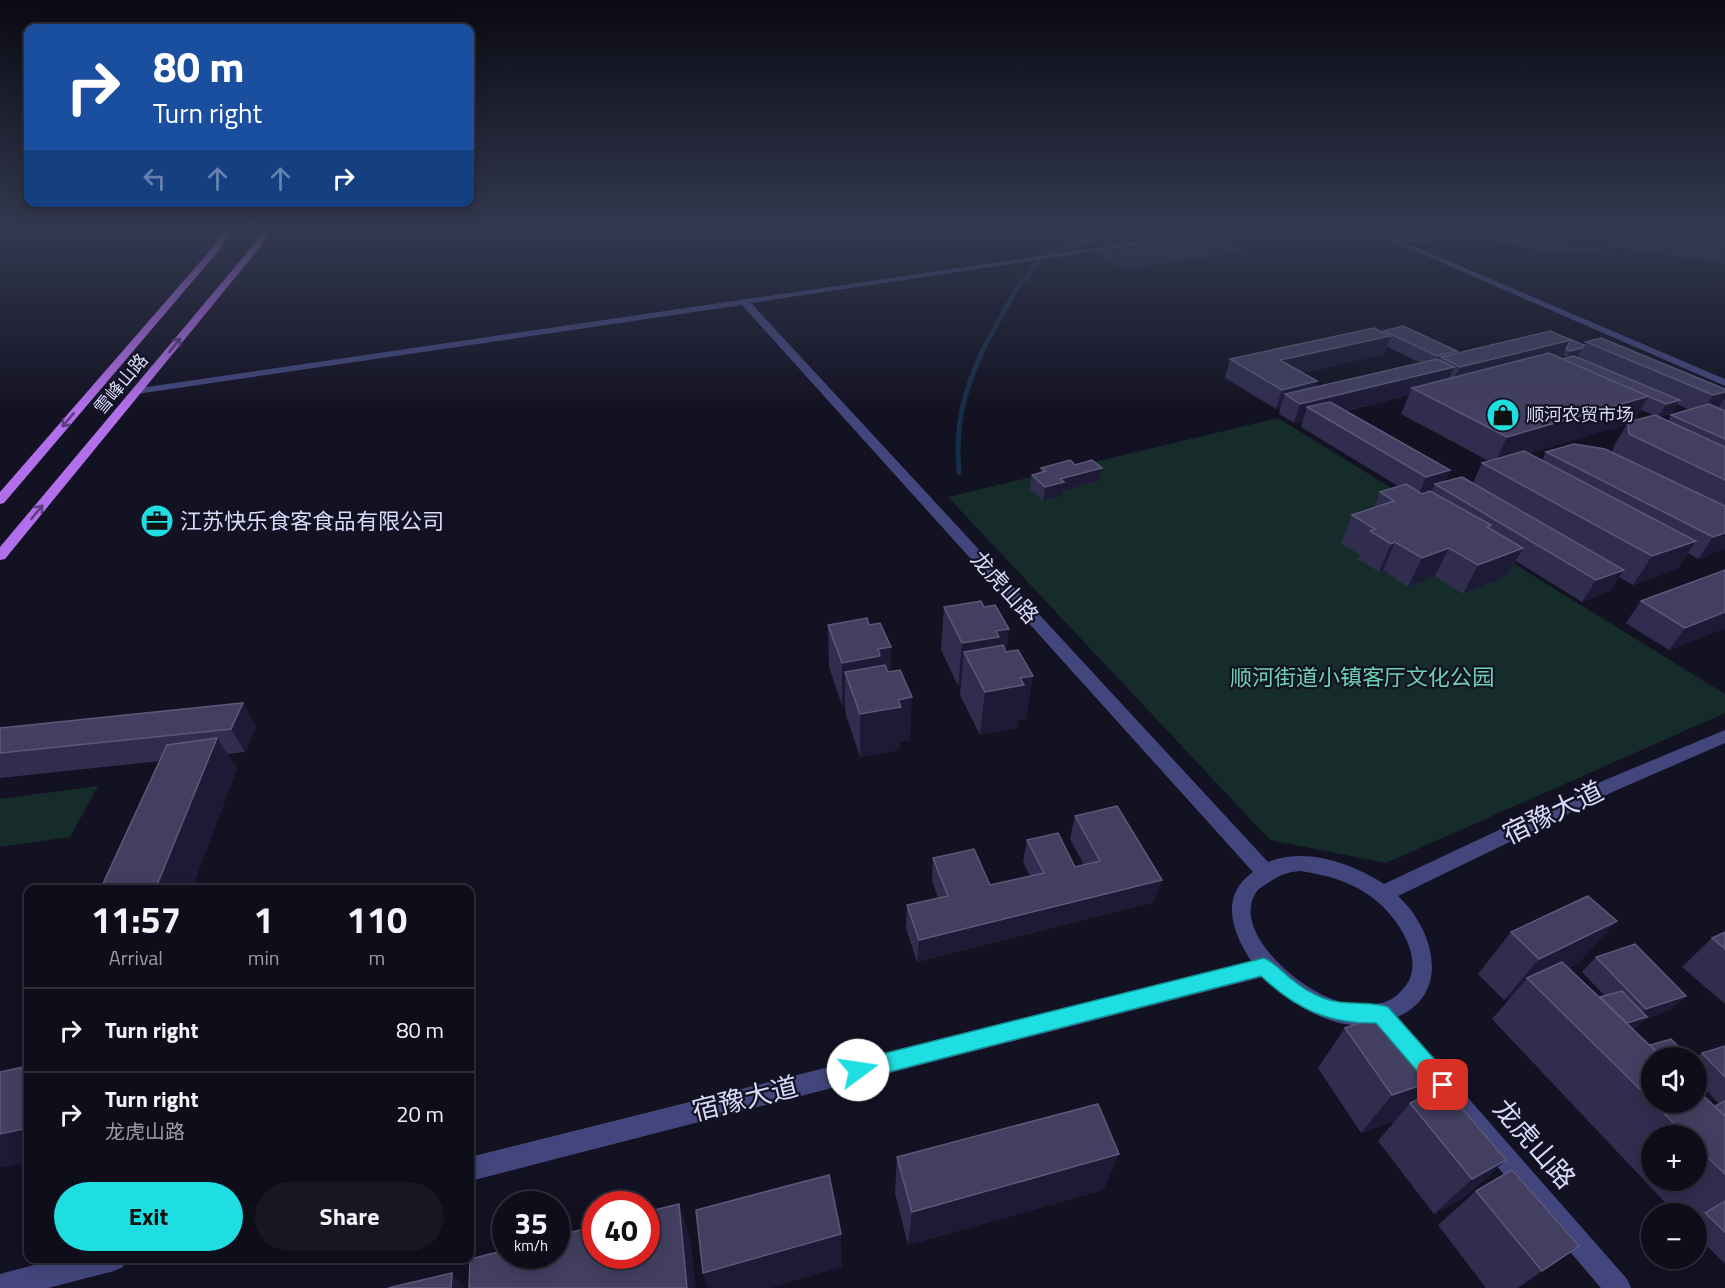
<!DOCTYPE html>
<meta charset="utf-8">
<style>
body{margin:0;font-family:"Titillium Web","Noto Sans SC",sans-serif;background:#171723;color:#f1f3f6;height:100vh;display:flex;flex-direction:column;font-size:22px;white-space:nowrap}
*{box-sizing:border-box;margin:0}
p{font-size:20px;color:#9b9ca2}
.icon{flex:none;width:33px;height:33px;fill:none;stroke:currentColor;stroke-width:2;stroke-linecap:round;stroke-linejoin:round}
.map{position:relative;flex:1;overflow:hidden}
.drawer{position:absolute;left:24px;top:885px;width:450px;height:378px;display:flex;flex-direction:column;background:#0e0e1a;border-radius:12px;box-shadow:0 3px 15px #0003,0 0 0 2px #2e2e39}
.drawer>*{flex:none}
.top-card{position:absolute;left:24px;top:24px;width:450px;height:183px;border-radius:12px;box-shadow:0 3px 15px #0003,0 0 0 2px #2e2e39;background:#1a4fa0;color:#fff;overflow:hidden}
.buttons{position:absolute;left:1641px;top:1047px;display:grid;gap:12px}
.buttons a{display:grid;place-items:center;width:66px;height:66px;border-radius:50%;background:#0e0e1a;box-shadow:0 3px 15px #0003,0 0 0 2px #2e2e39;font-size:30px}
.speed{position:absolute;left:492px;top:1191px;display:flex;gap:12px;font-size:30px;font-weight:700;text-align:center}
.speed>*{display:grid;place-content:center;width:78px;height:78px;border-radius:50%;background:#0e0e1a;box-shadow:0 3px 15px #0003,0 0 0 2px #2e2e39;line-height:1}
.speed small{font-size:15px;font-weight:400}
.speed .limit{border:9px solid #d22;background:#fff;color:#111}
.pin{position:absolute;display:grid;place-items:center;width:51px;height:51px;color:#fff;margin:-26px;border-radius:12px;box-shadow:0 3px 9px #0006}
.me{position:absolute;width:66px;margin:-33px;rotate:76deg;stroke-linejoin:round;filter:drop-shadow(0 0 4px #0008)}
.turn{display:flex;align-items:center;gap:21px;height:126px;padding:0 30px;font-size:27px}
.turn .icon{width:78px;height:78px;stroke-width:2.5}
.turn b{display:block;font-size:42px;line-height:51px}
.lanes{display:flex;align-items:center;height:57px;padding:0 30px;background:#0003;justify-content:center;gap:30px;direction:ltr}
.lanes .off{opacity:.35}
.eta{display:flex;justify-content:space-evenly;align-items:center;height:102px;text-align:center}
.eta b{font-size:36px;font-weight:700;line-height:42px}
.primary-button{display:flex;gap:12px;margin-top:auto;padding:12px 30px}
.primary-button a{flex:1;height:69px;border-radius:36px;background:#1fdee1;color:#111;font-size:24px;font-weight:700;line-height:69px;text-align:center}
.primary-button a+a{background:#171723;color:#f1f3f6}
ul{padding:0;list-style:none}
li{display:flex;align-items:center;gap:18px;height:84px;padding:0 30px;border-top:2px solid #2e2e39}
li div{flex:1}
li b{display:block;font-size:22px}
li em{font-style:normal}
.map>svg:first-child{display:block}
</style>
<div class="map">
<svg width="1725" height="1288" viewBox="0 0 1725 1288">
<rect width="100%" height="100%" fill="#131223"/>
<g fill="#162c2a">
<path d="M1278,418l447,276v19l-339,150 -116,-23 -322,-343z"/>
<path d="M98,786l-28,51 -70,10v-48z"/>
</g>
<g fill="#172e48">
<path d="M1379,231h145l25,10 22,5 138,-4 16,2v20l-101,-16 -75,4 -65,-14 -75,5z"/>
<path d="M1212,235l33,16 -121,18 -32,-17z"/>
</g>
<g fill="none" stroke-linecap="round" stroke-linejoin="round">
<g stroke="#172e48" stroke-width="4.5">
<path d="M1051,253l29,-11 64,-11"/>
<path d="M982,351l35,-63 22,-26"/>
</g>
<path stroke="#172e48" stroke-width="5" d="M959,473c-4,-48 4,-80 24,-123"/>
<g fill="#43467c" fill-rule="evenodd">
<path d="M1212,231h16l-477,72 517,559c38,-15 83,1 116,22l221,-104 120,-50v13l-108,47 -219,106c36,33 54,98 -1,121l230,262 4,9h-30l-219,-256 -2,-9c-9,1 -20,3 -29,2 -34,-4 -64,-26 -88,-48l-793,204v-24l781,-196c-19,-30 -32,-65 2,-89l-511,-567 -605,89 -4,-1v-4zM1301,871c26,4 51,11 72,27 25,19 57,66 28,93 -5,6 -12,10 -19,12 -9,2 -19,1 -28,1 -39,0 -128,-70 -97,-113 2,-3 8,-6 11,-8 11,-8 19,-11 33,-12z"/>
<path d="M1369,231h9l347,148v7z"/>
<path d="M60,1258h67l-4,9 -9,4 -66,17h-48v-14z"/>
</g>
<g fill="#b26feb" fill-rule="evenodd">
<path d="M224,231h7l-11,18 -216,254 -4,1v-12l214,-246z"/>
<path d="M262,231h7l-8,15 -256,313 -5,1v-13l255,-304z"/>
</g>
</g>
<g fill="#312d4f" fill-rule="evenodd">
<path d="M1384,331l73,20 -2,3 129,-9 2,-3 139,57v149l-27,11 -10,-6 -11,16 -44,16 -14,-8 -9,14 -28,11 -66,-41 -9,15 -44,18 -28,-18 -27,11 -25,-17 -4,2 -21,-13 2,-4 -19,-12 11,-28 22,-7 6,-16 18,-6 -97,-59 2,-6 -9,2 -15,-9 1,-6 -4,1 -51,-31 5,-19 153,-27zM1386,346l35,17 -106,24 2,-6 -15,-8 82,-19zM1579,354l-1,3 -17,1 2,-3 4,2zM1409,395l-8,19 88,47 -7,2 -9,20 -28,-1 5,-12 -104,-59zM1677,404l13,6 -19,5 -3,6 -9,-4 13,-4zM1641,410l13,5 -19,5zM1627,424l-14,24v5l-67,-1 -4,8 -13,-7z"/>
<path d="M1075,465l27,3 -3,13 -37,10v5l-19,5 -13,-12 2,-14 9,-2v-5z"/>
<path d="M1641,601l84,27 -56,22 -43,-27z"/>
<path d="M944,607h40l25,22 -3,22 20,68 -8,1 -1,8 -37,7 -20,-40 1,-10 -3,1 -17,-36z"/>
<path d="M828,625h41l22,22 -1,24 20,69 -10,2 -1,8 -39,7 -14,-42 -1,-10h-3l-13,-38z"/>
<path d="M243,703l13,23 -11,26 -18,2 10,14 -46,122h-91l60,-129 -160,17v-50z"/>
<path d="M1075,816l79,86 -237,60 -11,-34 1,-23 31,-7 -6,-18 1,-22 57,27 40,-9 -7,-14 4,-22 48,27 9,-2 -14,-26z"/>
<path d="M1511,932l68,31 -10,5 31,29 5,-1 -23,-24 14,-15 90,39 -16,14 -25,9 -11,10 18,29v44h44l19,4 4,-2 -23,-25v-21l6,-5 23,-7v218l-29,-29v-21h-20l-184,-195 19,-22 -7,3 -26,-26zM1652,1136h44v44h-44z"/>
<path d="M1725,932v72l-43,-37 30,-29z"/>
<path d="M1345,1028l72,72 89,60 -40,36 -32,18 -56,-73 17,-20 -34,12 -43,-65z"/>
<path d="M1119,1154l-16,36 -195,55 -13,-52 2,-36z"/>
<path d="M1476,1191l103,55 -61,42h-32l-48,-63z"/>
</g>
<g fill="#1d1a36">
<path d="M1390,336l-6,18 -110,25 6,-19z"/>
<path d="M1571,340l-10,18 -110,27 9,-18z"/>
<path d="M1582,348l-3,6 -12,3 3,-6z"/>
<path d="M1457,351l-5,12 -11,-6 -4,10 -5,1 5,-12z"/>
<path d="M1454,367l-8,19 -34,2 -3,7 -87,21 -15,-9 -4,14 -9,2 6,-19z"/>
<path d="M1317,381l-6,19 -26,-6 -5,14 -4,1 6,-19z"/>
<path d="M1725,392v6l-8,12 -16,5 12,-20z"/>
<path d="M1649,396l-15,26 -140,42 13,-27z"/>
<path d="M1680,400l-8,13 -14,4 8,-13z"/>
<path d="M1102,468l-3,13 -37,10v5l-19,5 2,-14 15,-8z"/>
<path d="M1450,470l-8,18 -7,-4 -4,9 -14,5 9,-21z"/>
<path d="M1725,533v15l-27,11 15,-22z"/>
<path d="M1696,541l-19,28 -44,16 19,-29z"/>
<path d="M1395,542l-12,28 -4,2 12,-28z"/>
<path d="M1449,548l-14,28 -27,11 14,-29z"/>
<path d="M1523,548l-16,28 -44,18 15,-29z"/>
<path d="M1624,570l-14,21 -28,11 14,-22z"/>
<path d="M1725,612v16l-56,22 16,-22z"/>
<path d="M1009,629l-6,42 -39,-19 -3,33 -3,1 4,-43 34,-12z"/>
<path d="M891,647l-1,43 -45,-18v33h-3v-42l36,-14z"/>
<path d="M1033,676l-7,43 -8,1 -1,8 -37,7 5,-43 35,-14z"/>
<path d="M912,697l-2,43 -10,2 -1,8 -39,7v-43l38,-14z"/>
<path d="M243,703l13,23 -11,26 -14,-23z"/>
<path d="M217,738l20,30 -46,122h-36z"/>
<path d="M1162,880l-8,22 -237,60 2,-22z"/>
<path d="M1617,921l-38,42 -45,22 -7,-7 -16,19 -7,3 35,-41z"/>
<path d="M1686,996l-16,14 -25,9 -13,12 -43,8 44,-18 13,-12z"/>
<path d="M1433,1081l-21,24 -2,-2 -15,18 -34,12 31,-38z"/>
<path d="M28,1128v33l-28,7v-34z"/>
<path d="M1119,1154l-16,36 -195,55 4,-33z"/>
<path d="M1506,1160l-40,36 -32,18 38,-35z"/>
<path d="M679,1204l11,34 6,50h-9z"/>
<path d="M841,1234l1,33 -72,21h-62l-5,-15z"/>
<path d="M1579,1246l-61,42h-1z"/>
<path d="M452,1273l13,15h-14z"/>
</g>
<g fill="#433f61" stroke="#5b5879" stroke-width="1.5">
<path d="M1403,326l54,25 -20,5 -53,-25z"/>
<path d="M1374,328l16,8 -110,24 37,21 -35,9 -52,-31z"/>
<path d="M1550,331l21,9 -111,27 -19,-10z"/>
<path d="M1567,338l17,7 -2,3 -12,3 -4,-2 5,-9z"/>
<path d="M1601,338l124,51v3l-12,3 -127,-53z"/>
<path d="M1549,353l100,43 -142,41 -95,-49z"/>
<path d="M1574,356l106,44 -14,4 -104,-45z"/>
<path d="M1437,359l17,8 -154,37 -15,-10z"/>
<path d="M1330,402l120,68 -24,7 -119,-70z"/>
<path d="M1709,404l16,7v28l-54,-24z"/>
<path d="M1655,415l70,32v33l-96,-46 -1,-12z"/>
<path d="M1574,444l31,5 120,57v27l-12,4 -167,-85z"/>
<path d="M1524,451l172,90 -44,15 -170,-93z"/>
<path d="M1070,460l5,5 17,-5 10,8 -42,11 4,3 -19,5 -13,-12 14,-4 -5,-3z"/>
<path d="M1462,477l162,93 -28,10 -161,-96z"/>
<path d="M1406,484l16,10 8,-3 61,34 -4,2 36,21 -45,17 -29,-17 -27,10 -27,-16 -4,2 -21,-13 5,-2 -23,-14 42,-14 -14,-9z"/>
<path d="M1725,570v42l-40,16 -44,-27z"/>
<path d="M981,601l3,6 11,-2 14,24 -13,2 3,6 -37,6 -18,-36z"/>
<path d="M867,618l2,7 11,-2 11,24 -13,2 2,7 -38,7 -14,-38z"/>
<path d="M1003,645l3,7 12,-2 15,26 -13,2 4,7 -39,7 -21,-40z"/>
<path d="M885,665l3,7 12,-2 12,27 -14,3 3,7 -41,7 -15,-42z"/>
<path d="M243,703l-12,26 -231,24v-25z"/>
<path d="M217,738l-62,152h-55l67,-145z"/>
<path d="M1117,806l45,74 -243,60 -12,-35 41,-9 -15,-38 41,-9 16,36 54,-12 -17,-33 31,-7 17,34 25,-6 -25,-45z"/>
<path d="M1588,896l29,25 -78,38 -28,-27z"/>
<path d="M1725,932v17l-13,-11z"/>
<path d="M1635,944l51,52 -40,13 -50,-52z"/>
<path d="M1562,962l101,96h-11v43l-125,-123z"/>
<path d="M1622,991l25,26 -20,6 -27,-26z"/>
<path d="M1385,1015l48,66 -41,14 -47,-67z"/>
<path d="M1671,1039l18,19h-26l-13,-13z"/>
<path d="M1725,1046v31l-23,-24z"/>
<path d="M28,1066v62l-28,6v-62z"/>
<path d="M1444,1087l62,73 -34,19 -62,-76z"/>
<path d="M1696,1089l29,27v58l-29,-28v-10h-10l-33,-34h43z"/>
<path d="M1725,1101v15l-10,-10z"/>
<path d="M1098,1104l21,50 -207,58 -15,-55z"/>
<path d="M1512,1170l67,76 -37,25 -66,-80z"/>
<path d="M829,1175l12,59 -138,39 -7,-63z"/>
<path d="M1725,1201v31l-20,-19z"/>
<path d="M679,1204l8,84h-218l1,-29 36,-9v6h50v-20l40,-10v30h50v-44z"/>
<path d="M452,1273l-1,15h-63z"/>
</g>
<defs><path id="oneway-shaft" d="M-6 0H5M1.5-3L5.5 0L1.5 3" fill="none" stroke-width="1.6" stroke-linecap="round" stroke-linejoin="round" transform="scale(1.5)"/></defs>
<g stroke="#5b3c7d">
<use href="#oneway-shaft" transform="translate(175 345) rotate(-51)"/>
<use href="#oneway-shaft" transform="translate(68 420) rotate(130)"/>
<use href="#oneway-shaft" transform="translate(37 512) rotate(-51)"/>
</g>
<linearGradient id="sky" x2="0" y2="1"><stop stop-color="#0a0a13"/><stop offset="0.56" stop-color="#333950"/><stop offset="1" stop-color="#333950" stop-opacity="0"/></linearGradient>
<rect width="1725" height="411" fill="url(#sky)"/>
<path fill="#1fdee1" stroke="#149092" stroke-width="1.5" d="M1264,958c12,5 20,16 30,23 8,7 19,13 29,17 22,9 46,2 65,9l63,71 3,7 -3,8 -8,3 -7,-3 -60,-70c-48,1 -80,-14 -115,-47l-403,104 -7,-3 -3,-7 3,-7 7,-3z"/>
<defs>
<g id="shop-disc" transform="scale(1.725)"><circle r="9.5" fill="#1fdee1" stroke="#131223"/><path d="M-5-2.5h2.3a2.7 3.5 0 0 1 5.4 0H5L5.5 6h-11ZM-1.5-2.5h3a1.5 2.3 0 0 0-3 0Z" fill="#111"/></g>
<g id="office-disc" transform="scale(1.725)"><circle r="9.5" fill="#1fdee1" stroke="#131223"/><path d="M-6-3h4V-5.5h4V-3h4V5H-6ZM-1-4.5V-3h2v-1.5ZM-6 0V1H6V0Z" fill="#111"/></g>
</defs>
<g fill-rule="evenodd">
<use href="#shop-disc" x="1503" y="415"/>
<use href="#office-disc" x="157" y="521"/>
</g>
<g text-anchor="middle" stroke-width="4.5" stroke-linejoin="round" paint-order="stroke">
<g font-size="18" fill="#dad9fa" stroke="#131223">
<text transform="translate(121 384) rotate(-50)" y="6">雪峰山路</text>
</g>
<g font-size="18" fill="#dad9fa" stroke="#131223" text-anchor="start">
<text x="1526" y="421">顺河农贸市场</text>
</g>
<g font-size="22" fill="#dad9fa" stroke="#131223" text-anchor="start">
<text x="180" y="529">江苏快乐食客食品有限公司</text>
</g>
<g font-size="22" fill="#dad9fa" stroke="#131223">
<text transform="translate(1005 587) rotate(48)" y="8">龙虎山路</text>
</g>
<g font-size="22" fill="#6ed1b0" stroke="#131223">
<text x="1362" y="685">顺河街道小镇客厅文化公园</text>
</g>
<g font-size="27" fill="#dad9fa" stroke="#131223">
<text transform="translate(1553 813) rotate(-26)" y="9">宿豫大道</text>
<text transform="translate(745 1099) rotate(-14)" y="9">宿豫大道</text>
<text transform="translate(1534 1144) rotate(49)" y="9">龙虎山路</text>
</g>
</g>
</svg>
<div class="buttons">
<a><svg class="icon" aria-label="sound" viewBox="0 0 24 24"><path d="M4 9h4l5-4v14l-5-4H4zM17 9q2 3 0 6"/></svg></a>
<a>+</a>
<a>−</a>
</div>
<div class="speed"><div>35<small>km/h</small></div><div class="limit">40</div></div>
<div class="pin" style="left:1443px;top:1085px;background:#d93025"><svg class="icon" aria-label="arrive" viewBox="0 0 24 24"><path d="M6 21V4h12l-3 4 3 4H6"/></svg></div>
<svg class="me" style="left:858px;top:1070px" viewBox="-20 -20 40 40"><circle r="19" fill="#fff"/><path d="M0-13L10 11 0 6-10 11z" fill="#1fdee1"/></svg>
<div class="top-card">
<div class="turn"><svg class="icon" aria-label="right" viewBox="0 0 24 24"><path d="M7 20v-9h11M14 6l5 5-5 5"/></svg><div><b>80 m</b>Turn right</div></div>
<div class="lanes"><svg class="icon off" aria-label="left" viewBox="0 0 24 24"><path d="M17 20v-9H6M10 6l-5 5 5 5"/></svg><svg class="icon off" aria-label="ahead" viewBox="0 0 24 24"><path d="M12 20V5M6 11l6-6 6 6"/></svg><svg class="icon off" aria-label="ahead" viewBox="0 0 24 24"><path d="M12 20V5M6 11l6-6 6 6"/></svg><svg class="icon" aria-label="right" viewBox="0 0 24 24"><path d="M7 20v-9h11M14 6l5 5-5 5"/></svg></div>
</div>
<section class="drawer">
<div class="eta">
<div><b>11:57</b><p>Arrival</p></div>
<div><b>1</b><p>min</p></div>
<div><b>110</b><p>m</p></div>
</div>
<ul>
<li><svg class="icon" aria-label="right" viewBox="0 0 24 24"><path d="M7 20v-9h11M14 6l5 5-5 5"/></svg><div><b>Turn right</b></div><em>80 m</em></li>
<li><svg class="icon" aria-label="right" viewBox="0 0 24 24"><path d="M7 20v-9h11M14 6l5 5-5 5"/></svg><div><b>Turn right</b><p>龙虎山路</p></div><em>20 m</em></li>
</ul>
<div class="primary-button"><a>Exit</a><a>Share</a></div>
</section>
</div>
